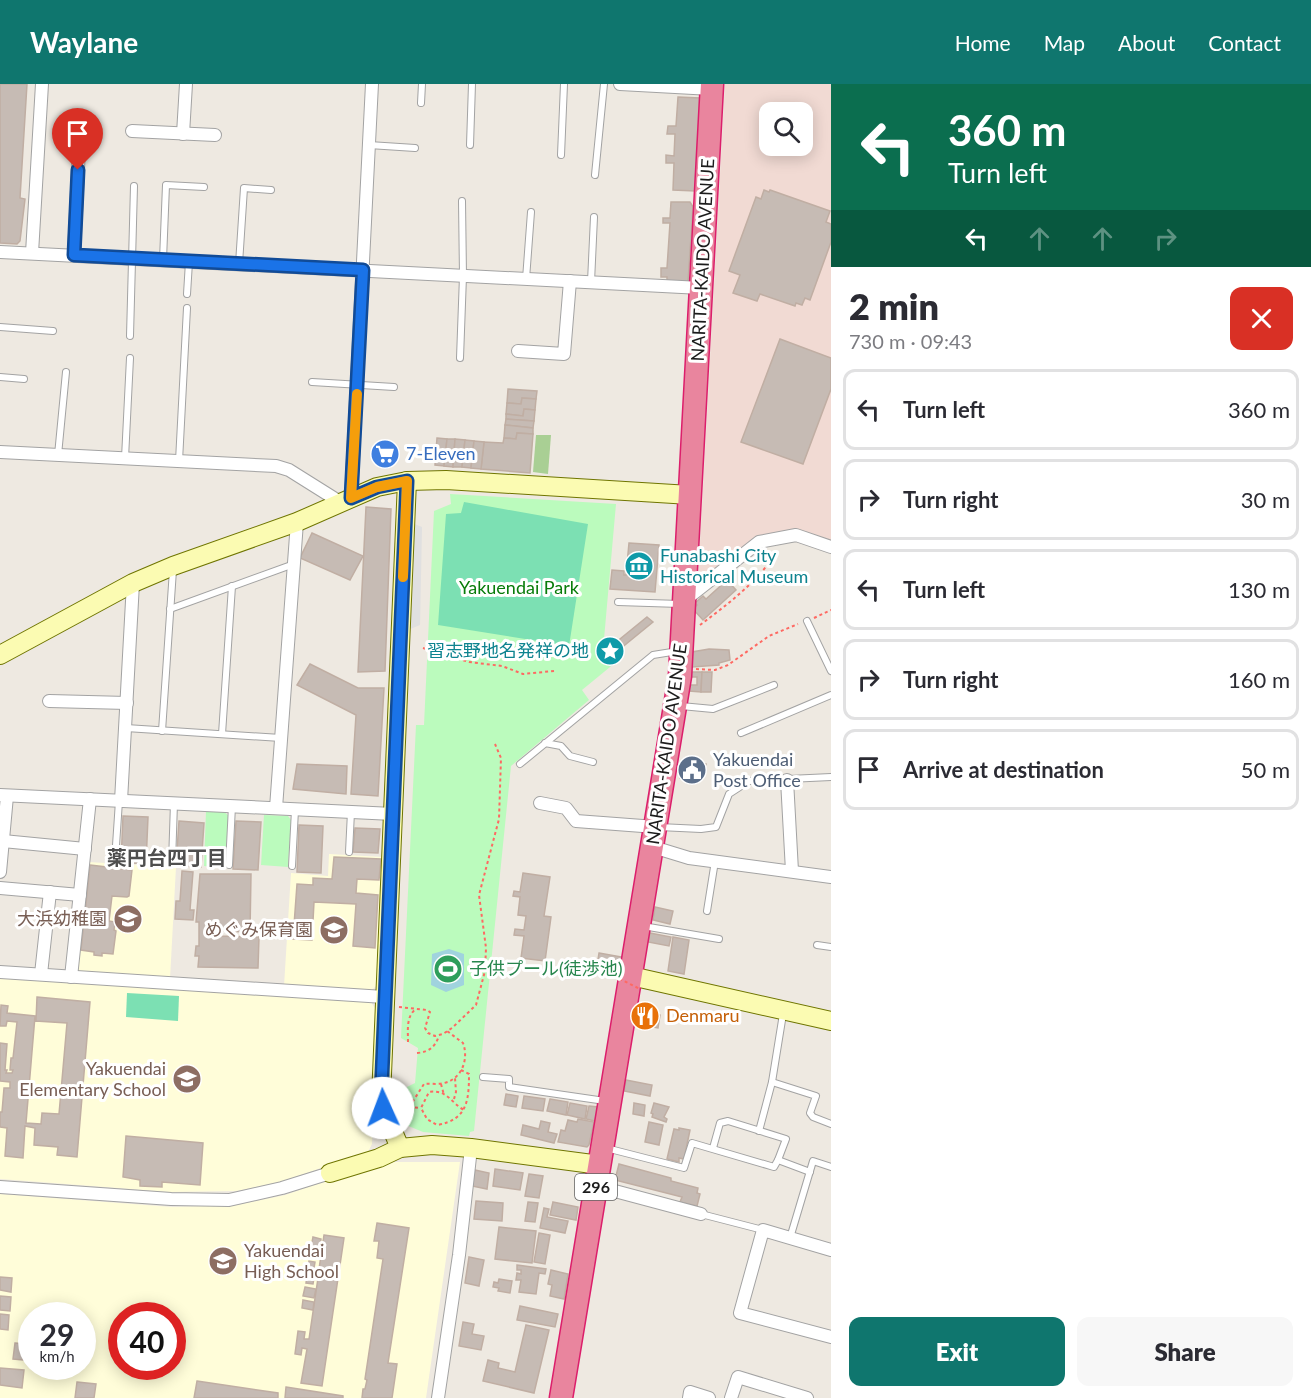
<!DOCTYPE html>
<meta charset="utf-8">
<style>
body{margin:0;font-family:Lato,"Noto Sans JP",sans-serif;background:#f7f7f7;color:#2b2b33;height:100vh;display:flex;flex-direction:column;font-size:22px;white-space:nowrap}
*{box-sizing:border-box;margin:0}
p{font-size:20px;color:#7c7c81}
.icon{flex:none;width:33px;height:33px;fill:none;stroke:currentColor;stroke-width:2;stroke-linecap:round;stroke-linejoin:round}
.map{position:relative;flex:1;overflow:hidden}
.side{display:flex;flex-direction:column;background:#fff;width:480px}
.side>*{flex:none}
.top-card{background:#0b6e4f;color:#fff;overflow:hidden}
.buttons{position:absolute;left:759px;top:18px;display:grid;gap:12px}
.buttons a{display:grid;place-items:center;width:54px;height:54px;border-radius:12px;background:#fff;box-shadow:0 3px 15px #0003;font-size:30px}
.speed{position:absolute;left:18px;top:1218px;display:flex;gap:12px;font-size:30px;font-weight:700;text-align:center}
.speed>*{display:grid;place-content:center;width:78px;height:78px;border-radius:50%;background:#fff;box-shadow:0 3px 15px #0003;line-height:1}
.speed small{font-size:15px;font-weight:400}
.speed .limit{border:9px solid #d22;background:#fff;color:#111}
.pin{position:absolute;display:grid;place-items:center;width:51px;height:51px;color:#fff;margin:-62px -26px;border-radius:50% 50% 50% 0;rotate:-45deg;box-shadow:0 0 6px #0007}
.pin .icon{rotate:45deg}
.me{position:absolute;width:66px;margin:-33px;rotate:358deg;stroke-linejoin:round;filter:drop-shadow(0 0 4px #0008)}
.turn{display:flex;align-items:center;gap:21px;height:126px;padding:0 18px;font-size:27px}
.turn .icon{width:78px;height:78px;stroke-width:2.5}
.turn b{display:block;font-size:42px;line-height:51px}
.lanes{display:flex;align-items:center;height:57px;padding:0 18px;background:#0003;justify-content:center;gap:30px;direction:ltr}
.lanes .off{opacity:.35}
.round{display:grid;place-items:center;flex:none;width:63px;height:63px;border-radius:12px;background:#f7f7f7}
.headline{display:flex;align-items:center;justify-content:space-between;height:102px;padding:0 18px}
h1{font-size:36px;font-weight:800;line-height:45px}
.cta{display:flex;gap:12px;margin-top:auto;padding:12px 18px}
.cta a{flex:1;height:69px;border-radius:12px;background:#0f766e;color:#fff;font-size:24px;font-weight:800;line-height:69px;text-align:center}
.cta a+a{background:#f7f7f7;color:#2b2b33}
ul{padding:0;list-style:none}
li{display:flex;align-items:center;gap:18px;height:81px;margin:0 12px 9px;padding:0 6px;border:3px solid #e1e1e2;border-radius:12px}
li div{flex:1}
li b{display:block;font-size:22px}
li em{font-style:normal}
header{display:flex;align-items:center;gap:36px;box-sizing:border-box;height:84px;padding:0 30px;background:#0f766e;color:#fff}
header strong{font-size:28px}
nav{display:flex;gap:33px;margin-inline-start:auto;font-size:21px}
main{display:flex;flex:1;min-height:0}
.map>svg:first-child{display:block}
</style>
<header>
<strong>Waylane</strong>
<nav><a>Home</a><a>Map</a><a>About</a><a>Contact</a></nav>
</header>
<main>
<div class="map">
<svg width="831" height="1314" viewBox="0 0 831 1314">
<rect width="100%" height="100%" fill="#eee9e1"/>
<g fill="#fffdd9" fill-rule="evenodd">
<path d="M329,770l54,3 -5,127 -7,7 -87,-5 7,-113 37,3z"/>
<path d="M88,778l88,5 -6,112 -93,-8z"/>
<path d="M0,894l371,24 7,11 -6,131 -4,8 -88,30 -44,9 -66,1 -170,-13z"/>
<path d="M383,1078h77l-34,236h-426v-204l172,13 65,-2 48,-10zM32,1232h50v50h-50zM122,1232h50v50h-50z"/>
</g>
<path fill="#f1dad3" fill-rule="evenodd" d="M725,0h106v457l-35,-12 -41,10 -55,43 -2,-1zM770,28h32v34h-32z"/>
<path fill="#a9cf94" d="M536,351h15l-3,39 -15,-2z"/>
<g fill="#bbfbbd">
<path d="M450,410l166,10 -12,135 17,19 -39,32 7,10 -78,66 -37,365 -4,1 -1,4 -46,-4 -17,-7 1,-38 8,-4 3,-35 -17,-10 15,-313h8l10,-214 17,-7z"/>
<path d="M206,727l18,1 5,4 -5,52 -20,-2z"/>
<path d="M264,731l24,1 3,4 -3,47 -27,-2z"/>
</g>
<g fill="#7ce0b3">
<path d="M464,418l124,22 -19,122 -131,-21 8,-111 15,-1z"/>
<path d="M127,909l52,3 -1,25 -52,-4z"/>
</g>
<path fill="#e0e0e0" d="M412,439l10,4 -2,98 -12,5z"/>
<path fill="#a0d3de" d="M449,865l15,5v31l-18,7 -15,-7 1,-31z"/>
<g fill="#c6bbb4" stroke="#c0aea3" stroke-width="1.5">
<path d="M0,0h27l-7,114 5,1 -5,42 -3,3 -17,-1z"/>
<path d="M678,13l22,1 -5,93 -22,-1 1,-27h-8v-8l8,1 1,-22h-8l1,-8h8z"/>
<path d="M764,106l5,2 1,-2 60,21 -4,11 5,2v18l-21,58 -5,-2 -3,7 -6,-2 -1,3 -35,-12 -3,7 -24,-8 7,-18 -11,-4 27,-74 5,2z"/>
<path d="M671,118h19l3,5 -5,75 -21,-1v-4h-6v-9h6l3,-45h-7v-5h7z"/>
<path d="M780,255l51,19v31l-28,75 -62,-22z"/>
<path d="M508,305l29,2 -1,8 -14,-1 -1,6 -14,-1z"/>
<path d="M522,314l14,1 -1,11 -11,-1 -1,7 -17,-2 1,-11 14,1z"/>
<path d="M524,325l11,1 -1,11 -28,-2v-5l17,2z"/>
<path d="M506,335l28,2 -1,7 -28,-3z"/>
<path d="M505,341l28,3v6l-16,-1 -1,6 -12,-1z"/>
<path d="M517,349l16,1 -3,39 -49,-4 3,-27 19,1 1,-5 12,1z"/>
<path d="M437,354l10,1 -3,27 -9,-1z"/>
<path d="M447,355h8l-2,28 -9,-1z"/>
<path d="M455,355l10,1 -3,27h-9z"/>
<path d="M465,356l9,1 -3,27 -9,-1z"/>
<path d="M474,357l10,1 -3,27 -10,-1z"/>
<path d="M366,423l25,2 -6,162 -27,1z"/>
<path d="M312,449l51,23 -13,24 -50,-22z"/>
<path d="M629,459l30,2 -4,47 -45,-3 2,-19 12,1v4h2z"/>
<path d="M727,496l9,10 -33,30 -10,-11 4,-4 -2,-2 8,-7 3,3z"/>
<path d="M647,533l6,5 -33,27 -5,-6z"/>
<path d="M709,565l20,1 1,10 -11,3v2l-27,2v-15z"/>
<path d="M310,580l48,24h26l-6,108 -27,-2 5,-79 -59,-30z"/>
<path d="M690,588h12l-1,20 -12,-1v-6h8v-8h-7z"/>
<path d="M702,588h10l-1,20h-10z"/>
<path d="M684,675l22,5 -4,12 -6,4 -16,-2z"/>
<path d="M297,680l50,2 -1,28 -53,-5z"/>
<path d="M123,732l25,1 -2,47 -25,-2z"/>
<path d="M179,737l25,2 -3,44 -25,-1z"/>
<path d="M236,737l25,1 -3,48 -25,-1z"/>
<path d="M299,741l24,1 -2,47 -24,-1z"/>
<path d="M355,744l25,1 -2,24 -25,-1z"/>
<path d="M334,773l47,2 -2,21 -22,-1 -1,14 22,2 -3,53 -22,-2 3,-42 -42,-2 -2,38 -19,-1 4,-55 16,1v-7l19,1z"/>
<path d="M90,781l42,5 -3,26 -2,1 -15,-1 -3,25 6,1 -1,8 2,1 -3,23 -11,-1v3l-8,-1v-3l-13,-2z"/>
<path d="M182,787l11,1 -3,38h4l-1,10 -18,-1 1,-18h4z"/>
<path d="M523,789l27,4 -6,39 7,1 -6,44 -24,-3 3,-22 -10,-1 1,-6 9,1 2,-14 -8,-1 2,-18 -7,-1 1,-5 6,1z"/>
<path d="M200,790h51l-1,58 -33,-1v5l42,1 -1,31 -60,-1 1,-11h-4l1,-10h3v-24h-3z"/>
<path d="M655,823l18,4 -3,13 -17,-4z"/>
<path d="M650,849l21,4 -2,9 -21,-4z"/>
<path d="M673,853l16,3 -5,34 -16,-3z"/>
<path d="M599,869l23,4 -2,11 -23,-2z"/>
<path d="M37,913l53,5 -13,155 -20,-2 1,-8 -24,-2 1,-17 -10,-2 -2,32 -18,-2 2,-28 -7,-1v-15h2l2,-24h6v-6l-10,-1v-38l7,1 -2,26h2l-1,3h6l1,-3h-3l1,-12h2l4,-36 -10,-1 -1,5h-6l1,-21 7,1 -1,7 28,3 -9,107 15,1 1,-11 17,1 8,-91 -31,-2z"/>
<path d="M639,921l17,3 -1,6 5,1 -2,13 -23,-4z"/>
<path d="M626,996l26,5 -2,11 -26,-5z"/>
<path d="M506,1010l12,2 -2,11 -12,-2z"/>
<path d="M524,1012l21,3 -2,12 -21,-3z"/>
<path d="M550,1015l18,3 -2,13 -19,-4z"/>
<path d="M570,1019l17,3 -2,13 -18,-4z"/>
<path d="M634,1019l11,2 -1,11 -11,-2z"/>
<path d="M654,1019l15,4 -5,10 3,2 -1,3 -14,-5 1,-3 -2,-1z"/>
<path d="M589,1022l9,1 -3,14 -9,-2z"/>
<path d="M578,1035l16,3 -5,23 -2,2 -29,-5 3,-12 4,1 3,-11 9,2z"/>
<path d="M541,1037l9,2 -2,9 9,2 -3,9 -33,-8 2,-10 16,4z"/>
<path d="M649,1038l14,3 -4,20 -14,-3z"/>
<path d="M679,1044l11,2 -6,29 -5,-1v4l-12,-3 7,-30 5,1z"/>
<path d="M126,1052l77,7 -3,42 -38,-3v5l-22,-1v-6l-17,-3z"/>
<path d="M619,1080l52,14v3l27,7 -1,5 3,1 -3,12 -17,-4 2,-5 -67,-17z"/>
<path d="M495,1085l28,4 -3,17 -27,-4z"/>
<path d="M475,1086l14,3 -2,16 -15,-3z"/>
<path d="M529,1090l14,2 -4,22 -14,-2z"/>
<path d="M476,1117l27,2 -1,18 -28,-2z"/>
<path d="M528,1118l10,1 -3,19 -10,-1z"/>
<path d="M553,1118l25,5 -2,13 -26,-5z"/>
<path d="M544,1124l5,1 -2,8 21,4 -3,12 -25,-5z"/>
<path d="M377,1139l32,5 -21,135 9,1 -5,34h-30l1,-9h2l2,-9 -2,-1 18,-120 -6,-1 2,-17h-5z"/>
<path d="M499,1143l37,4 -4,32 -37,-4z"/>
<path d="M539,1149l11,2 -5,29 -11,-2z"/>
<path d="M324,1151l20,3 -22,148 -21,-3 6,-34 -5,-1 -1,7 -6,-1 3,-23 7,1 -1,7h5l9,-61h-4l-1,6 -7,-1 3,-22 6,1 -1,6 5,1z"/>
<path d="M313,1153l8,2 -3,16 -8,-2z"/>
<path d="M469,1173l15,3 -5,26 -14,-3z"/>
<path d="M517,1181l29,4 -1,5 -6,-1 -3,21 -17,-2 2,-12h-5l1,-7 4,1v-4h-4z"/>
<path d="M551,1186l17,4 -4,25 -14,-3 2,-11 -4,-1z"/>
<path d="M0,1193l12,1 -1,14 -11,-2z"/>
<path d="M499,1195l13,2 -2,12 -12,-2 1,-3 -6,-1 1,-5 4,1z"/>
<path d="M305,1203l11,2 -2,9 -11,-2z"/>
<path d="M0,1212l11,1 -1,14 -10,-1z"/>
<path d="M303,1216l11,2 -1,8 -11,-2z"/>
<path d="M520,1222l38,8 -3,13 -38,-7z"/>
<path d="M0,1230l9,1 -1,15 -8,-1z"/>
<path d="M463,1238l11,2 -2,10 12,2 -3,14 -22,-4z"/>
<path d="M526,1241l23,5 -15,63 -51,-12 5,-21 11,3 -1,5 17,4z"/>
<path d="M15,1259l10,1 -2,16 -10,-1z"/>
<path d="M0,1284l24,2 -2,18 -22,-3z"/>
<path d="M197,1297l81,12v5h-84z"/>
<path d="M77,1298l19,2 -2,14h-19z"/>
<path d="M286,1303l57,9v2h-58z"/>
</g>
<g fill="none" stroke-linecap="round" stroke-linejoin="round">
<g stroke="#a3a3a3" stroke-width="8">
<g id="lane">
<path d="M421,19l1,-19"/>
<path d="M369,61l46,3"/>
<path d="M470,61l2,-61"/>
<path d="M561,71l3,-71"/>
<path d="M595,91l9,-91"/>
<path d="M163,176l3,-75 38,2"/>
<path d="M239,180l5,-76 27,2"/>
<path d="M526,195l5,-67"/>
<path d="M591,198l3,-65"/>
<path d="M187,210l2,-32"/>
<path d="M0,243l53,4"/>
<path d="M130,252l4,-150"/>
<path d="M460,274l3,-82 -1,-75"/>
<path d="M0,293l24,2"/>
<path d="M312,298l82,5"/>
<path d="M58,371l8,-83"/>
<path d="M125,374l5,-100"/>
<path d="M179,377l8,-153"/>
<path d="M618,518l62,2"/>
<path d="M170,525l124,-45"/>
<path d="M807,537l24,50"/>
<path d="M681,622l32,3 61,-24"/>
<path d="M126,644l155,10"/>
<path d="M162,647l11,-161"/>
<path d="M741,649l90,-38"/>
<path d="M222,650l10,-148"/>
<path d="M545,659l16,3 9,10 23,6"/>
<path d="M520,680l133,-109 25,-4"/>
<path d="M659,743l42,2 15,-2 13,-33 20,-13 82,-4"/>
<path d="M349,768l2,-40"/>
<path d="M115,776l4,-59"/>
<path d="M172,778l2,-59"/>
<path d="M229,781l3,-59"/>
<path d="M292,782l3,-56"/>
<path d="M707,827l8,-50"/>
<path d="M643,842l76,13"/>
<path d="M817,861l14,2"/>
<path d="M483,993l26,2v8l96,14"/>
<path d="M772,998l44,14 -6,17 3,4 18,7"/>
<path d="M759,1047l13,-49 11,-68"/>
<path d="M606,1064l78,20 8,-25 82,24 4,-7 32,12"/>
<path d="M713,1064l7,-25 8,-2 58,18 -8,21"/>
<path d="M701,1130l62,16"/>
<path d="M790,1154l23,-77 18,6"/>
</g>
</g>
<g stroke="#a3a3a3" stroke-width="14">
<g id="street">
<path d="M620,0l92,5"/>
<path d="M132,47l83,4"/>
<path d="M183,50l3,-50"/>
<path d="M0,168l701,36"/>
<path d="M32,169l10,-169"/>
<path d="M74,171l6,-128"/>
<path d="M518,267l46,3 6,-73"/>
<path d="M0,368l276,14 13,4 51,32"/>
<path d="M351,414l21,-414"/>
<path d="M685,516l74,-58 37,-7 35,12"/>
<path d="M49,617l78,2"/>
<path d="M787,696l5,91"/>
<path d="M0,711l393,19"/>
<path d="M121,717l12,-218"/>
<path d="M540,719l26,5 10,13 80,6"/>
<path d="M276,724l21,-286"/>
<path d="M3,757l82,8"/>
<path d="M653,763l36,11 142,19"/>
<path d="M0,788l7,-76"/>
<path d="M0,804l80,7"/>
<path d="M0,888l384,25"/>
<path d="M41,890l9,-82"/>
<path d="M71,893l19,-178"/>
<path d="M596,1102l105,28"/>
<path d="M0,1103l171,12 58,1 53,-12 48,-15"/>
<path d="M831,1166l-68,-20 -23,83 91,24"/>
<path d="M438,1314l21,-143 12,-107"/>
<path d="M689,1314l1,-6 19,6"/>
<path d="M731,1314l7,-21 69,21"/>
</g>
</g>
<g stroke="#6f7501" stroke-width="20">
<g id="secondary">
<path d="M0,571l133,-72 40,-17 124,-44 80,-35 30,-6 39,-1 244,15"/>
<path d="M631,892l200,45"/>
<path d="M400,1064l-17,-40 -2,-10 26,-617"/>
<path d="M330,1089l49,-15 21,-10 32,-3 39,3 129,17"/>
</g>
</g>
<g stroke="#dc1e6b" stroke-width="25">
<path id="highway" d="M561,1314l119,-722 32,-592"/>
</g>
<g stroke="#fe6962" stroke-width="2" stroke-dasharray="3 3" stroke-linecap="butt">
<path d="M814,534l17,-8"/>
<path d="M700,541c28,-21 59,-44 77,-74"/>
<path d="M423,564l46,14 33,4 21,8 31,-3"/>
<path d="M696,585l19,1 13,-5 41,-29 29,-12"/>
<path d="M612,892l-7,-1v-4l10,1"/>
<path d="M399,923l28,3 3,2 -5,16 3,5 7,3 8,-2 9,-6 24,-23 9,-34 1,-23 -7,-53 20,-76 2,-61 -6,-14"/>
<path d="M408,958c0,-12 -2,-26 8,-33"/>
<path d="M417,969c12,-1 18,-6 22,-17"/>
<path d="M461,986l8,4c0,27 -2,46 -32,51l-10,-6 -6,-11 8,-16c18,-3 22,11 35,18"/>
<path d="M441,1000l3,11"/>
<path d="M454,1015l2,-7 -1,-14"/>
<path d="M409,1023l12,1"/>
<path d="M406,1028l18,-28c6,-1 13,1 20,-1 18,-4 25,-24 19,-40l-16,-12"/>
</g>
<use href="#lane" stroke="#fff" stroke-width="6"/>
<use href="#street" stroke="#fff" stroke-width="12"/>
<use href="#secondary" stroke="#fbfbb2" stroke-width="18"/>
<use href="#highway" stroke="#e9859e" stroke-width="22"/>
<path stroke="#fe6962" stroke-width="2" stroke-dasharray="3 3" stroke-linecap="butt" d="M614,892l26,13"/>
</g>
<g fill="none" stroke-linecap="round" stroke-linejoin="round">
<g stroke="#114b97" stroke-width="15">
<path id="route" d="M78,86l-4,85 289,15 -12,228 26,-11 30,-6 -26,617 2,10"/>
</g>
<use href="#route" stroke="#1a73e8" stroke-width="10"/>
<path stroke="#f59e0b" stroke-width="10" d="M357,310l-6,104 26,-11 30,-6 -4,96"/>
</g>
<defs>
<g id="supermarket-disc" transform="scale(1.5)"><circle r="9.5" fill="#3f7fe0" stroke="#fff"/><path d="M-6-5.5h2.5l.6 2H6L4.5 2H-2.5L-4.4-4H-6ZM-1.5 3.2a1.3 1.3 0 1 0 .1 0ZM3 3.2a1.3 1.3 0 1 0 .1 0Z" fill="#fff"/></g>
<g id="museum-disc" transform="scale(1.5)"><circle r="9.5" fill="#0f9aa8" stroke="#fff"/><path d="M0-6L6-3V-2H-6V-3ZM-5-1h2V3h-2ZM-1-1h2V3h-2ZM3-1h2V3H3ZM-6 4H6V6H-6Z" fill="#fff"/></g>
<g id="sight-disc" transform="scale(1.5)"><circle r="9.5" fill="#0f9aa8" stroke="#fff"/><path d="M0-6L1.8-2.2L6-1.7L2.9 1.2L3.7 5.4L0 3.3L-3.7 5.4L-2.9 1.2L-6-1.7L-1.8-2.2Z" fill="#fff"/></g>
<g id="civic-disc" transform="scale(1.5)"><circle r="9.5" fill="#5c6f8a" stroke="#fff"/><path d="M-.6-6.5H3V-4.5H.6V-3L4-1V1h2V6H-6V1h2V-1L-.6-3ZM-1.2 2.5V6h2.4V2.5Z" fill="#fff"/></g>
<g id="school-disc" transform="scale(1.5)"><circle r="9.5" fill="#8d6e63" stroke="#fff"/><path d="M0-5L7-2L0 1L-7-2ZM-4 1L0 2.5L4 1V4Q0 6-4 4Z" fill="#fff"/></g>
<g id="stadium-disc" transform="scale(1.5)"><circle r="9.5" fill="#2e9e5b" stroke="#fff"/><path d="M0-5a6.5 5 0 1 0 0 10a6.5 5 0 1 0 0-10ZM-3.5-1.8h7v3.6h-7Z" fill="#fff"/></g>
<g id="restaurant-disc" transform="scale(1.5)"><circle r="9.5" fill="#e8710a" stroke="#fff"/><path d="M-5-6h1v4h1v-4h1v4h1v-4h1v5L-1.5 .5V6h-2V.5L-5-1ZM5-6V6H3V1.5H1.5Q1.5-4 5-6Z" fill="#fff"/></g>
</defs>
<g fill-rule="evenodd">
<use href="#supermarket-disc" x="385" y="370"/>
<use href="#museum-disc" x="639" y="482"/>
<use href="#sight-disc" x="610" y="567"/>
<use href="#civic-disc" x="692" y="686"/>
<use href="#school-disc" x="128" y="835"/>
<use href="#school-disc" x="334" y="846"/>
<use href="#stadium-disc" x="448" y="885"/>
<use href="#restaurant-disc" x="645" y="932"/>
<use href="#school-disc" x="187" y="995"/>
<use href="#school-disc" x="223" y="1177"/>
</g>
<g text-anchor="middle" stroke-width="6" stroke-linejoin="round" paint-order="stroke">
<rect fill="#fff" stroke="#606060" stroke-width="1.5" x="575" y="1090" width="42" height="26" rx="4.5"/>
<g font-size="16" font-weight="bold" fill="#1c1c1c">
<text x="596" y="1109">296</text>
</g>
<g font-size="18" fill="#1c1c1c" stroke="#fff">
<text transform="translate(703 176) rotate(-87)" y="6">NARITA-KAIDO AVENUE</text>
<text transform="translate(667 660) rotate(-82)" y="6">NARITA-KAIDO AVENUE</text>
</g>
<g font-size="18" fill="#366cbe" stroke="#fff" text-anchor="start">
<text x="406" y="376">7-Eleven</text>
</g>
<g font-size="18" fill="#0d838f" stroke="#fff" text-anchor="start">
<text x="660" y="478">Funabashi City<tspan x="660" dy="21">Historical Museum</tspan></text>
<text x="589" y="573" text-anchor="end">習志野地名発祥の地</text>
</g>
<g font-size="18" fill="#087c0a" stroke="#fff">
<text x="519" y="510">Yakuendai Park</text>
</g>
<g font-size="18" fill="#4e5e75" stroke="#fff" text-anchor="start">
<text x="713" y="682">Yakuendai<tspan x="713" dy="21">Post Office</tspan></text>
</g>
<g font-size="18" fill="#785e54" stroke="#fff" text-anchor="end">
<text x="107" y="841">大浜幼稚園</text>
<text x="313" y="852">めぐみ保育園</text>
<text x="166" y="991">Yakuendai<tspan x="166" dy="21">Elementary School</tspan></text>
<text x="244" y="1173" text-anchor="start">Yakuendai<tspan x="244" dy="21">High School</tspan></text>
</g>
<g font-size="18" fill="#27864d" stroke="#fff" text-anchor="start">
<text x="469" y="891">子供プール(徒渉池)</text>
</g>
<g font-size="18" fill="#c56008" stroke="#fff" text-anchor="start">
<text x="666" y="938">Denmaru</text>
</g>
<g font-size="20" font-weight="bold" fill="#4f4f4f" stroke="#fff">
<text x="167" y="781">薬円台四丁目</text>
</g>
</g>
</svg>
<div class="buttons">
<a><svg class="icon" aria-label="search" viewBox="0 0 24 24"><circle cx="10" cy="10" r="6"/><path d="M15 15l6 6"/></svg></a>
</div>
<div class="speed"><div>29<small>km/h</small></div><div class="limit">40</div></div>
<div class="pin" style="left:78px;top:86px;background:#d93025"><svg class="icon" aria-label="arrive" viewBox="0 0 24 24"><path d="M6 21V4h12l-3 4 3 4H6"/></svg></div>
<svg class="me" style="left:383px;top:1024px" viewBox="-20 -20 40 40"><circle r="19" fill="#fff"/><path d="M0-13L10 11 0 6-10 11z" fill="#1a73e8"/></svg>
</div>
<section class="side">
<div class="top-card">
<div class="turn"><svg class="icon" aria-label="left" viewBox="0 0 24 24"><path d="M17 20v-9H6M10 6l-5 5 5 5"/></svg><div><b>360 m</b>Turn left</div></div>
<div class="lanes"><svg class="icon" aria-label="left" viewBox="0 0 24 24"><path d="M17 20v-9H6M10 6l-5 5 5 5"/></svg><svg class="icon off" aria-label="ahead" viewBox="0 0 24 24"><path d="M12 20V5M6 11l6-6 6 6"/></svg><svg class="icon off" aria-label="ahead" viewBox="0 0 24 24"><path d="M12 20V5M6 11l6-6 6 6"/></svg><svg class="icon off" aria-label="right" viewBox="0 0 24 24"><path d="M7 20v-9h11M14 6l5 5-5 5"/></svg></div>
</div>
<div class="headline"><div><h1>2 min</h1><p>730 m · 09:43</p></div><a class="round" style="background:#d93025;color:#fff"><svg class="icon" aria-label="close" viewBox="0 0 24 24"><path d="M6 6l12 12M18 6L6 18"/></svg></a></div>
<ul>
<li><svg class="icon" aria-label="left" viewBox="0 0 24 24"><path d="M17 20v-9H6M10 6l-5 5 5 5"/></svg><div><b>Turn left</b></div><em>360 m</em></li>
<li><svg class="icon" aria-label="right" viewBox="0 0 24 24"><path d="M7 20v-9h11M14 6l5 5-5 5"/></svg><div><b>Turn right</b></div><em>30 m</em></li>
<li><svg class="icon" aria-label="left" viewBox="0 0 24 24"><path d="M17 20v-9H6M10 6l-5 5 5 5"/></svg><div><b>Turn left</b></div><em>130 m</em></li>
<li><svg class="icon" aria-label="right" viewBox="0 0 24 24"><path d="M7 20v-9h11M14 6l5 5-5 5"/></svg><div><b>Turn right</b></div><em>160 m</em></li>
<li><svg class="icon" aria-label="arrive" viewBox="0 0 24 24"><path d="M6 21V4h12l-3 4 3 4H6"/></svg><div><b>Arrive at destination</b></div><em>50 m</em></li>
</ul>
<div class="cta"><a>Exit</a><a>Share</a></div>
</section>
</main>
